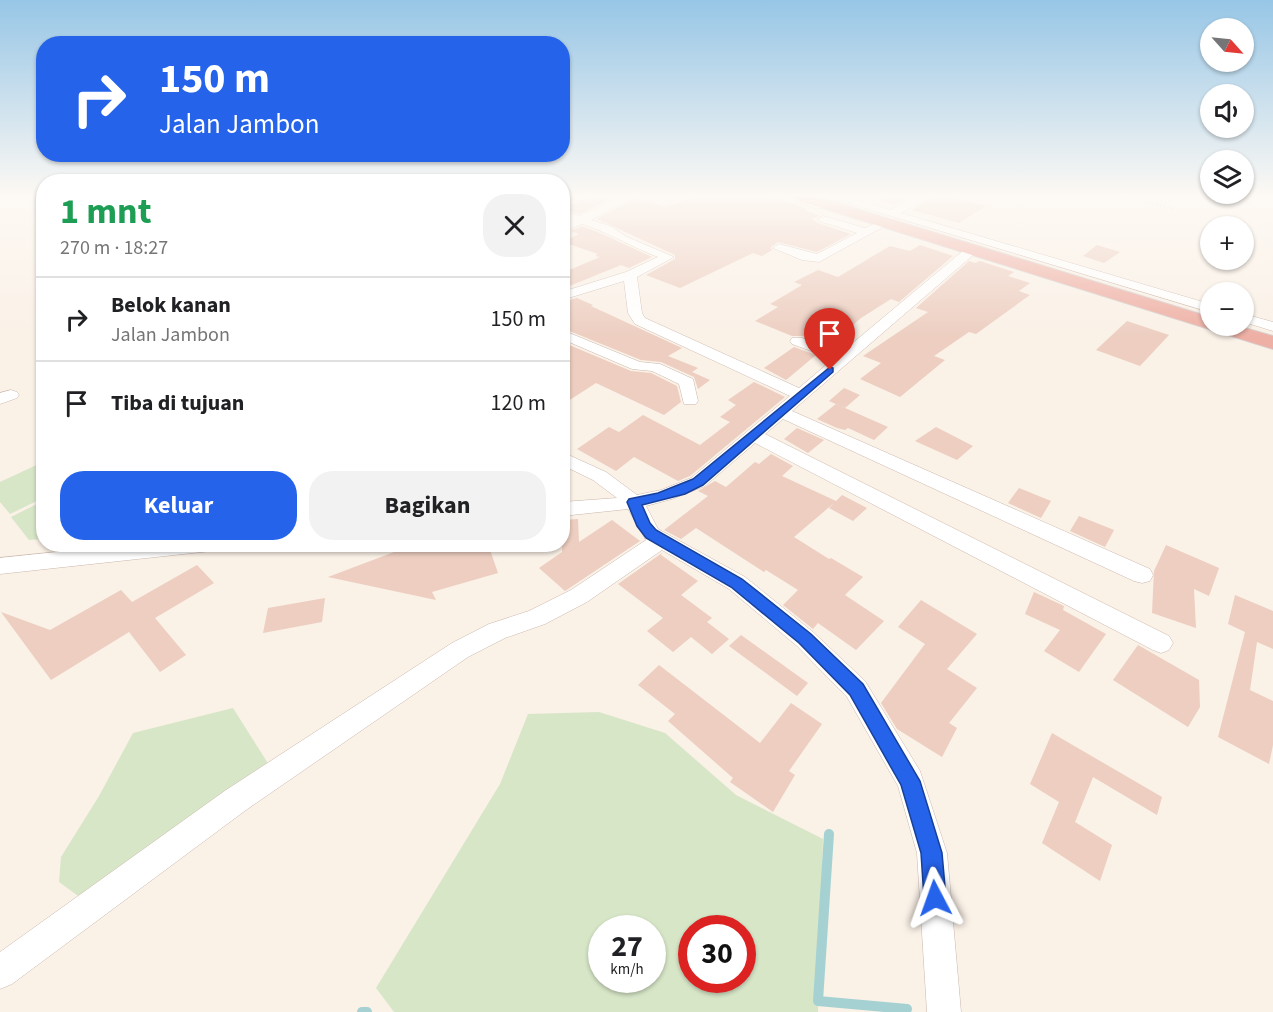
<!DOCTYPE html>
<html lang="id">
<meta charset="utf-8">
<style>
body{margin:0;font-family:"Source Sans 3",sans-serif;background:#f2f2f2;color:#202124;height:100vh;display:flex;flex-direction:column;font-size:22px;white-space:nowrap}
*{box-sizing:border-box;margin:0}
p{font-size:20px;color:#757577}
.icon{flex:none;width:33px;height:33px;fill:none;stroke:currentColor;stroke-width:2;stroke-linecap:round;stroke-linejoin:round}
.map{position:relative;flex:1;overflow:hidden}
.sheet{position:absolute;left:36px;top:174px;width:534px;height:378px;display:flex;flex-direction:column;background:#fff;border-radius:24px;box-shadow:0 2px 4px #0004}
.sheet>*{flex:none}
.guide{position:absolute;left:36px;top:36px;width:534px;height:126px;border-radius:24px;box-shadow:0 2px 4px #0004;background:#2563eb;color:#fff;overflow:hidden}
.needle{width:39px;rotate:117deg}
.tools{position:absolute;left:1200px;top:18px;display:grid;gap:12px}
.tools a{display:grid;place-items:center;width:54px;height:54px;border-radius:50%;background:#fff;box-shadow:0 2px 4px #0004;font-size:30px}
.speed{position:absolute;left:588px;top:915px;display:flex;gap:12px;font-size:30px;font-weight:700;text-align:center}
.speed>*{display:grid;place-content:center;width:78px;height:78px;border-radius:50%;background:#fff;box-shadow:0 2px 4px #0004;line-height:1}
.speed small{font-size:15px;font-weight:400}
.speed .limit{border:9px solid #d22;background:#fff;color:#111}
.pin{position:absolute;display:grid;place-items:center;width:51px;height:51px;color:#fff;margin:-62px -26px;border-radius:50% 50% 50% 0;rotate:-45deg;box-shadow:0 0 6px #0007}
.pin .icon{rotate:45deg}
.me{position:absolute;width:66px;margin:-33px;rotate:356deg;stroke-linejoin:round;filter:drop-shadow(0 0 4px #0008)}
.turn{display:flex;align-items:center;gap:21px;height:126px;padding:0 24px;font-size:27px}
.turn .icon{width:78px;height:78px;stroke-width:2.5}
.turn b{display:block;font-size:42px;line-height:51px}
.round{display:grid;place-items:center;flex:none;width:63px;height:63px;border-radius:24px;background:#f2f2f2}
.summary{display:flex;align-items:center;justify-content:space-between;height:102px;padding:0 24px}
h1{font-size:36px;font-weight:700;line-height:45px;color:#1e9e55}
.cta{display:flex;gap:12px;margin-top:auto;padding:12px 24px}
.cta a{flex:1;height:69px;border-radius:24px;background:#2563eb;color:#fff;font-size:24px;font-weight:700;line-height:69px;text-align:center}
.cta a+a{background:#f2f2f2;color:#202124}
ul{padding:0;list-style:none}
li{display:flex;align-items:center;gap:18px;height:84px;padding:0 24px;border-top:2px solid #e0e0e0}
li div{flex:1}
li b{display:block;font-size:22px}
li em{font-style:normal}
.map>svg:first-child{display:block}
</style>
<div class="map">
<svg width="1273" height="1012" viewBox="0 0 1273 1012">
<rect width="100%" height="100%" fill="#faf1e7"/>
<g fill="#d7e6c7" fill-rule="evenodd">
<path d="M43,462v36l-33,16 -10,-12v-20z"/>
<path d="M43,501v38l-14,1 -18,-23z"/>
<path d="M233,708l36,57 -184,136 -26,-19 2,-25 38,-61 34,-63z"/>
<path d="M599,712l66,21 71,62 87,44 -5,173h-424l-18,-24 124,-204 28,-70zM602,928h50v52h-50zM692,928h50v52h-50z"/>
</g>
<g fill="none" stroke-linecap="round" stroke-linejoin="round">
<g stroke="#a5d1d3" stroke-width="10">
<path d="M829,834l-11,167 89,8"/>
<path d="M362,1012h5"/>
</g>
</g>
<g fill="#edcec1">
<path d="M591,196h25l-36,18 -18,-5z"/>
<path d="M698,196h73l36,13 -3,1 15,6 -7,3 6,4 33,11 -34,18 -39,-10 -7,5 1,3 -10,6 -9,-3 -73,35 -34,-13 29,-16v-4l-78,-36 39,-21 30,9z"/>
<path d="M881,196h31l-17,9 -14,-4z"/>
<path d="M934,196h14l38,10 -27,17 -47,-13z"/>
<path d="M582,226l18,7 52,24 -23,11 -8,-3 -59,24v-16l38,-16 -5,-1 3,-2 -35,-12 16,-8 -9,-3z"/>
<path d="M920,245l33,11 -54,46 -8,-3 -30,19 -32,27 -26,-9h-11l-37,-15 23,-14 -8,-3 32,-19 -8,-3 24,-12 20,7 52,-31 20,5z"/>
<path d="M1097,245l23,7 -16,11 -21,-7z"/>
<path d="M969,261l6,2 5,-2 34,11 -6,4 22,7 -11,8 11,4 -54,39 -7,-2 -35,24 11,4 -45,37 -40,-18 21,-16 -18,-7 65,-44 -12,-4z"/>
<path d="M577,298l16,7 -2,1 91,42 -14,8 30,12 -6,4 18,8 -12,9 -4,-12 -33,-15 -20,-2 -79,-32v-26z"/>
<path d="M1127,321l42,14 -29,31 -44,-16z"/>
<path d="M562,342l69,29 20,2 26,13 4,16 -17,13 -68,-32 -34,22z"/>
<path d="M794,347l22,8 -30,25 -22,-12z"/>
<path d="M754,382l31,15 -95,79 -12,5 -44,-24 -18,14 -39,-22 32,-22 10,5 24,-17 57,30 30,-23 -10,-5 16,-12 -8,-5z"/>
<path d="M844,388l16,7 -15,13 -16,-7z"/>
<path d="M836,404l52,23 -14,13 -26,-12 -3,2 -8,-2 -20,-9z"/>
<path d="M936,427l37,19 -16,14 -42,-19z"/>
<path d="M797,428l27,12 -16,13 -24,-14z"/>
<path d="M771,454l22,12 -11,10 54,25 6,-6 25,13 -14,13 -24,-13 5,-5 -40,34 35,22 2,-1 32,19 -18,18 39,26 -28,29 -38,-27 -5,6 -30,-24 15,-15 -32,-20 -2,2 -68,-44 -15,11 -17,-9 44,-34 -10,-5 17,-10 11,6 29,-25 4,2z"/>
<path d="M1019,488l32,13 -10,17 -33,-15z"/>
<path d="M1079,516l35,14 -9,17 -35,-16z"/>
<path d="M578,519l1,23 33,-22 28,21 -75,50 -26,-23 23,-16v-32z"/>
<path d="M440,544h48l10,29 -66,19 4,8 -108,-23 82,-31 3,6z"/>
<path d="M1166,545l53,23 -10,28 -15,-7 2,39 -44,-15 2,-42z"/>
<path d="M662,553l-1,2 37,26 -17,14 31,23 -5,4 22,17 -17,15 -21,-17 -18,15 -26,-21 16,-13 -45,-34z"/>
<path d="M197,565l17,18 -59,35 31,37 -26,17 -31,-40 -78,48 -50,-68 49,18 71,-40 11,12z"/>
<path d="M1034,592l30,14 -1,4 43,24 -27,38 -35,-21 16,-21 -35,-16z"/>
<path d="M1235,595l38,16v38l-16,-7 -7,48 23,11v44l-4,19 -51,-27 27,-105 -17,-8z"/>
<path d="M325,598l-3,24 -59,11 5,-25z"/>
<path d="M921,600l56,34 -30,35 30,19 -28,35 8,5 -15,29 -45,-28 -16,-26 44,-59 -27,-17z"/>
<path d="M741,635l67,48 -11,13 -68,-50z"/>
<path d="M1138,645l61,35 1,27 -12,20 -75,-47z"/>
<path d="M659,665l101,78 31,-40 31,21 -33,47 6,4 -22,37 -43,-30 3,-4 -65,-57 7,-7 -37,-29z"/>
<path d="M1052,733l110,64 -5,18 -64,-38 -18,45 37,23 -12,36 -58,-38 17,-41 -29,-18z"/>
</g>
<g fill="none" stroke-linecap="round" stroke-linejoin="round">
<g stroke="#cbb8ae" stroke-width="1">
<g id="minor">
<path d="M622,196h14l-45,24 19,6 17,11 47,20 -37,20 5,36 3,5 154,70 34,-29 -41,-15 -2,-3 2,-3h10l40,14 122,-102h8v6l-180,155 358,158 3,6 -3,6 -8,2 -8,-2 -351,-162 -18,15 404,202 4,7 -4,7 -8,3 -8,-3 -398,-207 -50,43 -33,13 -26,7 12,23 87,48 68,55 52,49 55,90 27,82 14,159h-34l-10,-159 -19,-67 -51,-89 -50,-51 -68,-57 -67,-39 -75,52 -42,22 -40,14 -37,19 -222,153 -234,174 -12,5v-37l226,-162 226,-147 37,-19 40,-13 42,-21 75,-50 -18,-31 -66,7v-14l55,-4 -24,-18 -31,-15v-13l44,20 31,23 24,-5 30,-12 99,-82 -155,-72 -7,-11 -4,-32 -62,19v-8l64,-20 32,-15c-26,-10 -50,-25 -76,-33l-20,8v-7l9,-5 -9,-2v-7l18,5z"/>
<path d="M782,196h16l25,10 -5,3z"/>
<path d="M825,196h17l48,14 28,-14h14l-31,17 309,91v8z"/>
<path d="M823,216l42,12 19,-8 6,3 -71,39 -17,-2 -29,-12 6,-4 38,10 40,-21 -38,-12 -1,-2z"/>
<path d="M1244,314l29,8v9l-29,-9z"/>
<path d="M562,330l78,32 20,2 33,15 5,22 -2,3h-12l-5,-20 -27,-13 -20,-2 -70,-30z"/>
<path d="M11,390l6,2 2,3 -2,3 -17,6v-11z"/>
<path d="M133,544h88l-3,5 -7,2 -211,23v-16z"/>
</g>
</g>
<g stroke="#d7d0cd" stroke-width="2">
<path id="highway" d="M791,196h24l395,121v9h28l35,10v13l-480,-150z"/>
</g>
<path stroke="#d2b1a5" stroke-width="2" stroke-dasharray="1 3" stroke-linecap="butt" d="M1117,196l58,13"/>
<use href="#minor" fill="#fff" fill-rule="evenodd"/>
<use href="#highway" fill="#eeafa4" fill-rule="evenodd"/>
</g>
<linearGradient id="sky" x2="0" y2="1"><stop stop-color="#97c6e6"/><stop offset="0.58" stop-color="#fdf9f4"/><stop offset="1" stop-color="#fdf9f4" stop-opacity="0"/></linearGradient>
<rect width="1273" height="338" fill="url(#sky)"/>
<path fill="#2563eb" stroke="#184099" stroke-width="1.5" d="M830,367l3,1v4l-130,113 -18,9 -43,11 8,18 6,7 86,49 69,55 52,50 57,97 22,72 4,45 -3,8 -8,3 -8,-3 -3,-8 -3,-45 -20,-68 -51,-90 -51,-52 -68,-56 -85,-49 -9,-12 -10,-24 2,-3 29,-6 35,-14z"/>
</svg>
<div class="tools">
<a><svg class="needle" viewBox="-14 -14 28 28"><path d="M0-13l5 13h-10z" fill="#e53935"/><path d="M0 13l5-13h-10z" fill="#757577"/></svg></a>
<a><svg class="icon" aria-label="sound" viewBox="0 0 24 24"><path d="M4 9h4l5-4v14l-5-4H4zM17 9q2 3 0 6"/></svg></a>
<a><svg class="icon" aria-label="layers" viewBox="0 0 24 24"><path d="M12 4l9 5-9 5-9-5zM3 14l9 5 9-5"/></svg></a>
<a>+</a>
<a>−</a>
</div>
<div class="speed"><div>27<small>km/h</small></div><div class="limit">30</div></div>
<div class="pin" style="left:830px;top:370px;background:#d93025"><svg class="icon" aria-label="arrive" viewBox="0 0 24 24"><path d="M6 21V4h12l-3 4 3 4H6"/></svg></div>
<svg class="me" style="left:935px;top:898px" viewBox="-20 -20 40 40"><path d="M0-17L14 15 0 8-14 15z" fill="#2563eb" stroke="#fff" stroke-width="4"/></svg>
<div class="guide">
<div class="turn"><svg class="icon" aria-label="right" viewBox="0 0 24 24"><path d="M7 20v-9h11M14 6l5 5-5 5"/></svg><div><b>150 m</b>Jalan Jambon</div></div>
</div>
<section class="sheet">
<div class="summary"><div><h1>1 mnt</h1><p>270 m · 18:27</p></div><a class="round"><svg class="icon" aria-label="close" viewBox="0 0 24 24"><path d="M6 6l12 12M18 6L6 18"/></svg></a></div>
<ul>
<li><svg class="icon" aria-label="right" viewBox="0 0 24 24"><path d="M7 20v-9h11M14 6l5 5-5 5"/></svg><div><b>Belok kanan</b><p>Jalan Jambon</p></div><em>150 m</em></li>
<li><svg class="icon" aria-label="arrive" viewBox="0 0 24 24"><path d="M6 21V4h12l-3 4 3 4H6"/></svg><div><b>Tiba di tujuan</b></div><em>120 m</em></li>
</ul>
<div class="cta"><a>Keluar</a><a>Bagikan</a></div>
</section>
</div>
